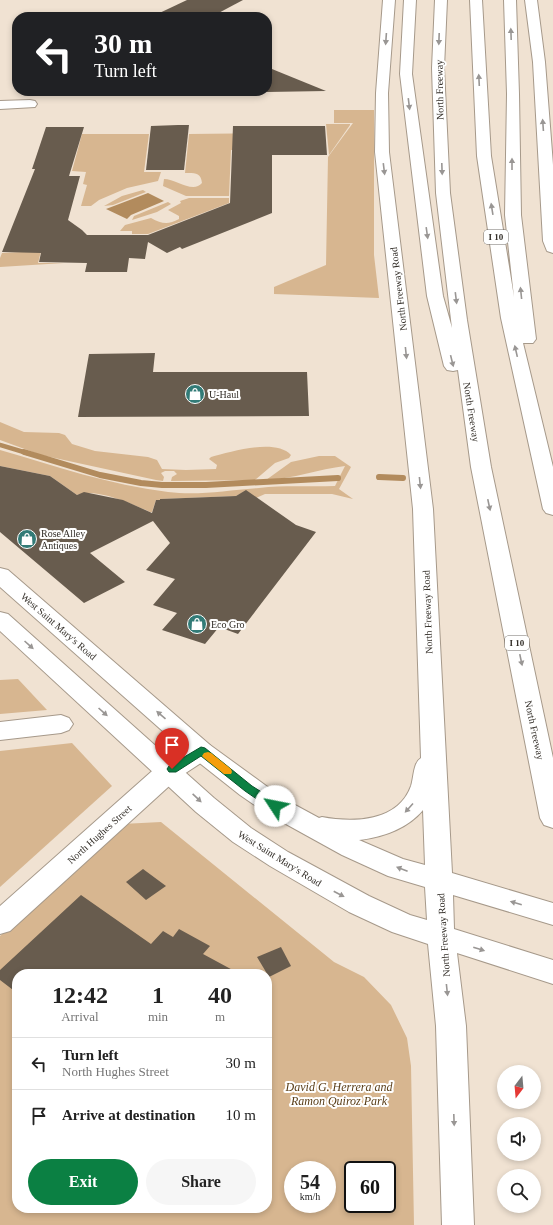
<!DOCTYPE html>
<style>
body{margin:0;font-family:Georgia,serif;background:#f6f6f6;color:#222;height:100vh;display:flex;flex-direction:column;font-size:15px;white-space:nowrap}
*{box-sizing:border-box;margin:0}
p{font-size:13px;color:#767676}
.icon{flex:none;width:22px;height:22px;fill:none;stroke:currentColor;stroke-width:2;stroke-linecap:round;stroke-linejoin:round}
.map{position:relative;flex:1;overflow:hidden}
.drawer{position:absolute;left:12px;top:969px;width:260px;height:244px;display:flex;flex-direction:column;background:#fff;border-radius:16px;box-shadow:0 2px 6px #0003}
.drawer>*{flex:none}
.top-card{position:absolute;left:12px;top:12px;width:260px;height:84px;border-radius:16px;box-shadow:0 2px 6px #0003;background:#202124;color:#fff;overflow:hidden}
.needle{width:26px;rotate:196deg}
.buttons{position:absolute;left:497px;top:1065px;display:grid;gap:8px}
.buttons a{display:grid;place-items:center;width:44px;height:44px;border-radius:50%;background:#fff;box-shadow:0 2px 6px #0003;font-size:20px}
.speed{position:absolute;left:284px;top:1161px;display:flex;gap:8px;font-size:20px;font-weight:700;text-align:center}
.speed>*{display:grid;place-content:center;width:52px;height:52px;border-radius:50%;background:#fff;box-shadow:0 2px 6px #0003;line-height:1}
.speed small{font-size:10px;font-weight:400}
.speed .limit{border:2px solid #111;border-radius:6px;background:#fff;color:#111}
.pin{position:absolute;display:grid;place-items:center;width:34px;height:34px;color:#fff;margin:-41px -17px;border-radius:50% 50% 50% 0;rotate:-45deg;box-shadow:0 0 4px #0007}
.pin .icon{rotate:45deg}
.me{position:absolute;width:44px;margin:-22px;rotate:304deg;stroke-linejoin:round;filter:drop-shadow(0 0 3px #0008)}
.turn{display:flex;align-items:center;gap:14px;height:84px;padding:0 16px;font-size:18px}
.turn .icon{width:52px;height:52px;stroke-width:2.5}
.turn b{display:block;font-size:28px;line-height:34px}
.eta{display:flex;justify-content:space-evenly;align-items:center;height:68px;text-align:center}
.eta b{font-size:24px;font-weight:700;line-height:28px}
.action{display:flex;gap:8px;margin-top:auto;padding:8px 16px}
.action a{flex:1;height:46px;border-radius:24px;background:#0b8043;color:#fff;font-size:16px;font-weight:700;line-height:46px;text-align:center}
.action a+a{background:#f6f6f6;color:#222}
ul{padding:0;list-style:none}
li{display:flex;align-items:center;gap:12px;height:52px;padding:0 16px;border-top:1px solid #e0e0e0}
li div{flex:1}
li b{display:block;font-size:15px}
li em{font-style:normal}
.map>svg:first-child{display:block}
</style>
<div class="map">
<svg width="553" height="1225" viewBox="0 0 553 1225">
<rect width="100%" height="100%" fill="#f0e2d2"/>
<g fill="#d7b690" fill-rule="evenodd">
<path d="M334,110h40v145l5,43 -105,-4v-7l52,-22 2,-108 25,-34h-19z"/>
<path d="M326,124h24v1l-21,30z"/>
<path d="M287,133l-17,17h-39l-2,46h-43l-23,-10 1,-7c12,0 29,15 38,4 -1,-11 -8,-10 -17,-10l4,-39z"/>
<path d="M82,134h67l-5,38h17l-3,9 -31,7 -28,12 -8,6h-10l6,-21 -4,-1 3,-12 -14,-1z"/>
<path d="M143,190l3,2 -33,13 -9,1 18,-10z"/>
<path d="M189,198h40v5l-81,31h-16v-3h-12l5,-6 26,-7c11,6 17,7 28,1v-3l-11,-6 13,-7 -1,-2z"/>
<path d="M168,202l3,2 -14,8 -25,8 2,-4z"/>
<path d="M41,251l-3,12h26l-64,4v-9l2,-5z"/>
<path d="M0,422l24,10 35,1 6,2 7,9 23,7 53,6 9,3 5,9 24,1 30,-1 1,-4 -8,-6 2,-2c20,-5 64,-19 80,-2l-2,3 -14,5 -20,17 -84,1 1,-4 5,-3 -3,-3h-9l-4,2 3,4 -1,4 -7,-1 -115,-25 -41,-15z"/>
<path d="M0,450c55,16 110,35 168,42 31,4 60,-2 91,-4 25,-3 51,-1 76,-2l10,-20c-26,3 -52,13 -79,14l25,-18 28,-6h16l16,11 -12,22 14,10 -21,-5h-67l-9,4 -10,-7 -10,5 -76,3v1h-4l-4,12h-2c-17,-8 -56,-25 -73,-17l-27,-19 -50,-10z"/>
<path d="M18,679l29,31 -47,4v-34z"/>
<path d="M72,743l40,43 -112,101v-136z"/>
<path d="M161,822l173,140 30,15 27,28 16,33 4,28 3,159h-414v-289l122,-112zM17,974h250v234h-250zM293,1170h34v34h-34zM353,1170h34v34h-34z"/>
</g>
<path fill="#b28b5d" d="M148,193l16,8 -33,14 -4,4 -21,-10z"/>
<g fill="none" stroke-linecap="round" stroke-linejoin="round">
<path stroke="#b28b5d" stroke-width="4.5" d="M0,445l27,8"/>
<g stroke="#b28b5d" stroke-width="6">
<path d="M24,452l76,23 41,8 21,2h44l132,-7"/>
<path d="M379,477l24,1"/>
</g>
</g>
<g fill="#685c4e">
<path d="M187,0h56l-32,17h-60z"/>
<path d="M267,67l59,24 -59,1z"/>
<path d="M178,125h11l-5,45h-38l5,-44z"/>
<path d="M233,126h92l2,29h-55v58l-90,36 -2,-2 -13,6 -19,-11 -3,17 -16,-1 -2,14h-42l2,-9 -48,-1 2,-9 -39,-1 33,-83h-3l14,-42h38l-15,49h11l-12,44 14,10 5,5h61l82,-32z"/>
<path d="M155,353l-2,19h154l2,44 -231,1 11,-63z"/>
<path d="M0,466l50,10 27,19 7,-3 39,8 29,13 4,-13h4v-1l76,-3 10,-6 50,35 20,7 -78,102 -19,-7 -14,17 -43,-14 15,-17 -24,-8 22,-26 -29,-9 24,-27 -17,-22 -63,32 35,29 -41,21 -84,-71z"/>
<path d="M143,869l23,17 -20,14 -20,-18z"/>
<path d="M81,895l70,49 12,-13 10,6 6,-8 31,17 -7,8 37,20h-223v19l-17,-13v-10z"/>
<path d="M281,947l10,19 -22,11 -12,-20z"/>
</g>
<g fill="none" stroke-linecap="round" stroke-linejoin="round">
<g stroke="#a6998a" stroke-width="2">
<g id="minor">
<path d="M30,100l5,1 2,3 -2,3 -35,2v-8z"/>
<path d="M61,715l8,3 4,6 -4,6 -8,3 -61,7v-18z"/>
<path d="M201,742l9,3 3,6 -3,6 -32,21 -168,153 -10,3v-28l160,-142 32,-19z"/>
</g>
</g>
<g stroke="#a6998a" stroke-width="2">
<g id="major">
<path d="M383,0h12l-7,93 1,59 44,357 19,364 101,30v22l-100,-30 1,34 99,31v24l-96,-31 9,73 8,199h-32l-6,-199 -8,-82 -36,-12 -43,-20 -79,-46 -37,-24 -37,-30 -196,-181v-19l8,2 206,184 37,30 37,24 81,44 41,19 17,5 -2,-33 -37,-11 -46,-21 -76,-42 -26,-18 -48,-38 -192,-170v-19l8,2 202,175 74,54 35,19 3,-1c31,6 76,5 89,-31 3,-9 2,-23 10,-28l-8,-249 -38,-357 1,-59zM423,810l2,55 -22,-6 -44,-19c24,-3 48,-11 64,-30z"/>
<path d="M525,0h12l8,62 8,103v88l-6,-2 -4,-10 -10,-179z"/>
</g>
</g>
<g stroke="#a6998a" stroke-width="2">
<g id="highway">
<path d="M404,0h12l-4,74 31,222 9,32 -16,-135 -4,-125 3,-68h12l-3,68 6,125 17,127 24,147 62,291v70l-9,-3 -4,-7 -69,-351 -13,-97 -5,1 -6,-1 -3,-4 -17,-70 -27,-222z"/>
<path d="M470,0h12l9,156 23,141 -9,-82 2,-121 -3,-94h12l3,94 2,121 15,124 -3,4h-10l30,124v48l-7,-2 -3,-4 -42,-191 -24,-162z"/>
</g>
</g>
<use href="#minor" fill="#fff" fill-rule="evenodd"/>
<use href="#major" fill="#fff" fill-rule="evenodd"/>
<use href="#highway" fill="#fff" fill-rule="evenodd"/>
</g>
<defs><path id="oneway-solid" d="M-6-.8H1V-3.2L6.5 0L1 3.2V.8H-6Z"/></defs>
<g fill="#999694">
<use href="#oneway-solid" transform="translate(511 34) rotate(-92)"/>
<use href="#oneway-solid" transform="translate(386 39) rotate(94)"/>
<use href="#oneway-solid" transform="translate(439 39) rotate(92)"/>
<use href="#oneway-solid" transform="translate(479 80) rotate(-93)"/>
<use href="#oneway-solid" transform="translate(409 104) rotate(83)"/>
<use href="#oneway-solid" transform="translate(543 125) rotate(-94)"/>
<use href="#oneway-solid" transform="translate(512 164) rotate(-90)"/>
<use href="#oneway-solid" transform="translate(384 169) rotate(83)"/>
<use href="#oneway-solid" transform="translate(442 169) rotate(88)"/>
<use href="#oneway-solid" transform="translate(492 209) rotate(-99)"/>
<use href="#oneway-solid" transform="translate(427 233) rotate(82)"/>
<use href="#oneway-solid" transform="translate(521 293) rotate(-96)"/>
<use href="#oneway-solid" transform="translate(456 298) rotate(83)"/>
<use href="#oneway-solid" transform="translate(516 351) rotate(-103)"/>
<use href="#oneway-solid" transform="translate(406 353) rotate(84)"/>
<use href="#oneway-solid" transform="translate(452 361) rotate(76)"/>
<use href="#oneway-solid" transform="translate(420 483) rotate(84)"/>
<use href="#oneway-solid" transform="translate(489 505) rotate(78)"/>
<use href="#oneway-solid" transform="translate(29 645) rotate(42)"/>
<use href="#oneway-solid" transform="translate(521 660) rotate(78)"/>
<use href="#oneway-solid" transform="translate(103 712) rotate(42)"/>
<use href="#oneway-solid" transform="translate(161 715) rotate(-139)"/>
<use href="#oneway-solid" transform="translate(197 798) rotate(43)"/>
<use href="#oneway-solid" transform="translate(409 808) rotate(132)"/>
<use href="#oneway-solid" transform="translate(402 869) rotate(-159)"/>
<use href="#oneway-solid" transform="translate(339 894) rotate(28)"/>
<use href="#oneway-solid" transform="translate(516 903) rotate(-164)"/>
<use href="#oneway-solid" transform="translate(479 949) rotate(17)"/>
<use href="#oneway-solid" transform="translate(447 990) rotate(84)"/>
<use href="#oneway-solid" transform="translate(454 1120) rotate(88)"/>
</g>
<path fill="#0b8043" stroke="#07532c" d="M201,747l4,1 47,38 27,17 1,3 -1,3h-8l-26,-18 -44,-35 -25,16h-7l-2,-3 2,-3z"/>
<path fill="#f59e0b" d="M208,752l3,1 20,16 1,3 -1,2h-7l-20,-16 -2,-2 2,-3z"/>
<defs>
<g id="shop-disc" transform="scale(1)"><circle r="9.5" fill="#327b77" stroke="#fff"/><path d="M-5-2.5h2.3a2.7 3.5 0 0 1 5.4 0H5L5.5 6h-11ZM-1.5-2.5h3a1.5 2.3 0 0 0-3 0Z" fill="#fff"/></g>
</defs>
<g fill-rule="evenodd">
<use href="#shop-disc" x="195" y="394"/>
<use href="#shop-disc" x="27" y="539"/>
<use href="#shop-disc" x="197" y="624"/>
</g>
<g text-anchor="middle" stroke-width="4" stroke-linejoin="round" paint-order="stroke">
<g fill="#fff" stroke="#706d68" stroke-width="1">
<rect x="484" y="230" width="24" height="14" rx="3"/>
<rect x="505" y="636" width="24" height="14" rx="3"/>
</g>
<g font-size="9" font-weight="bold" fill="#332e28">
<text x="496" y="240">I 10</text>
<text x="517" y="646">I 10</text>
</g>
<g font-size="10" fill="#332e28" stroke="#fff">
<text transform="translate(439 90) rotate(-91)" y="4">North Freeway</text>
<text transform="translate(398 289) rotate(-97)" y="4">North Freeway Road</text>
<text transform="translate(472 412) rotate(81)" y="4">North Freeway</text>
<text transform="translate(427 612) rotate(-92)" y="4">North Freeway Road</text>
<text transform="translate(59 626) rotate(41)" y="4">West Saint Mary's Road</text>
<text transform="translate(535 730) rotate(78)" y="4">North Freeway</text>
<text transform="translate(99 834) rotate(-42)" y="4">North Hughes Street</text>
<text transform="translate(280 858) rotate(32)" y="4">West Saint Mary's Road</text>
<text transform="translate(443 935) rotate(-94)" y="4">North Freeway Road</text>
</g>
<g font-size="10" fill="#332e28" stroke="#fff" text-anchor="start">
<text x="209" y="398">U-Haul</text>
<text x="41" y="537">Rose Alley<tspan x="41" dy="12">Antiques</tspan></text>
<text x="211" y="628">Eco Gro</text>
</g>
<g font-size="12" font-style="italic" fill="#583c16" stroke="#fff">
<text x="339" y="1091">David G. Herrera and<tspan x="339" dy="14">Ramon Quiroz Park</tspan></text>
</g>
</g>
</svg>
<div class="buttons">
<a><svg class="needle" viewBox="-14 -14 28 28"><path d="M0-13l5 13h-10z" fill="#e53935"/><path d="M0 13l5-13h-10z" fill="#767676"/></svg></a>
<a><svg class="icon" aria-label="sound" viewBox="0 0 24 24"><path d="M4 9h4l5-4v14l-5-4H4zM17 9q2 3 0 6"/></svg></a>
<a><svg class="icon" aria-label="search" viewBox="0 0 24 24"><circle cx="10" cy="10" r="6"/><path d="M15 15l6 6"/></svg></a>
</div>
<div class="speed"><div>54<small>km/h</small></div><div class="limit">60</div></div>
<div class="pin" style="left:172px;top:769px;background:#d93025"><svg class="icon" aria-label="arrive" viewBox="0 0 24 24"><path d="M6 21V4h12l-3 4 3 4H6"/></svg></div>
<svg class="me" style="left:275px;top:806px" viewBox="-20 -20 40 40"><circle r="19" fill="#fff"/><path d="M0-13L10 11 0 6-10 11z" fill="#0b8043"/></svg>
<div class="top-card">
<div class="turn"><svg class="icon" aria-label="left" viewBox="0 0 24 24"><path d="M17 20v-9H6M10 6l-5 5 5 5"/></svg><div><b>30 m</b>Turn left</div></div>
</div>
<section class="drawer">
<div class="eta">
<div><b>12:42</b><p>Arrival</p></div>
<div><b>1</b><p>min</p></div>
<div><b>40</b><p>m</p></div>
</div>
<ul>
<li><svg class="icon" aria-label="left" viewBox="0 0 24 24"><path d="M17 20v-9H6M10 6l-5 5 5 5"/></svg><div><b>Turn left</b><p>North Hughes Street</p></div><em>30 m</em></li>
<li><svg class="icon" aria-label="arrive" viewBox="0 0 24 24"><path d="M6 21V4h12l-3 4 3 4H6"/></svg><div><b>Arrive at destination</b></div><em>10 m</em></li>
</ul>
<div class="action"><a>Exit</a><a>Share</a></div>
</section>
</div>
